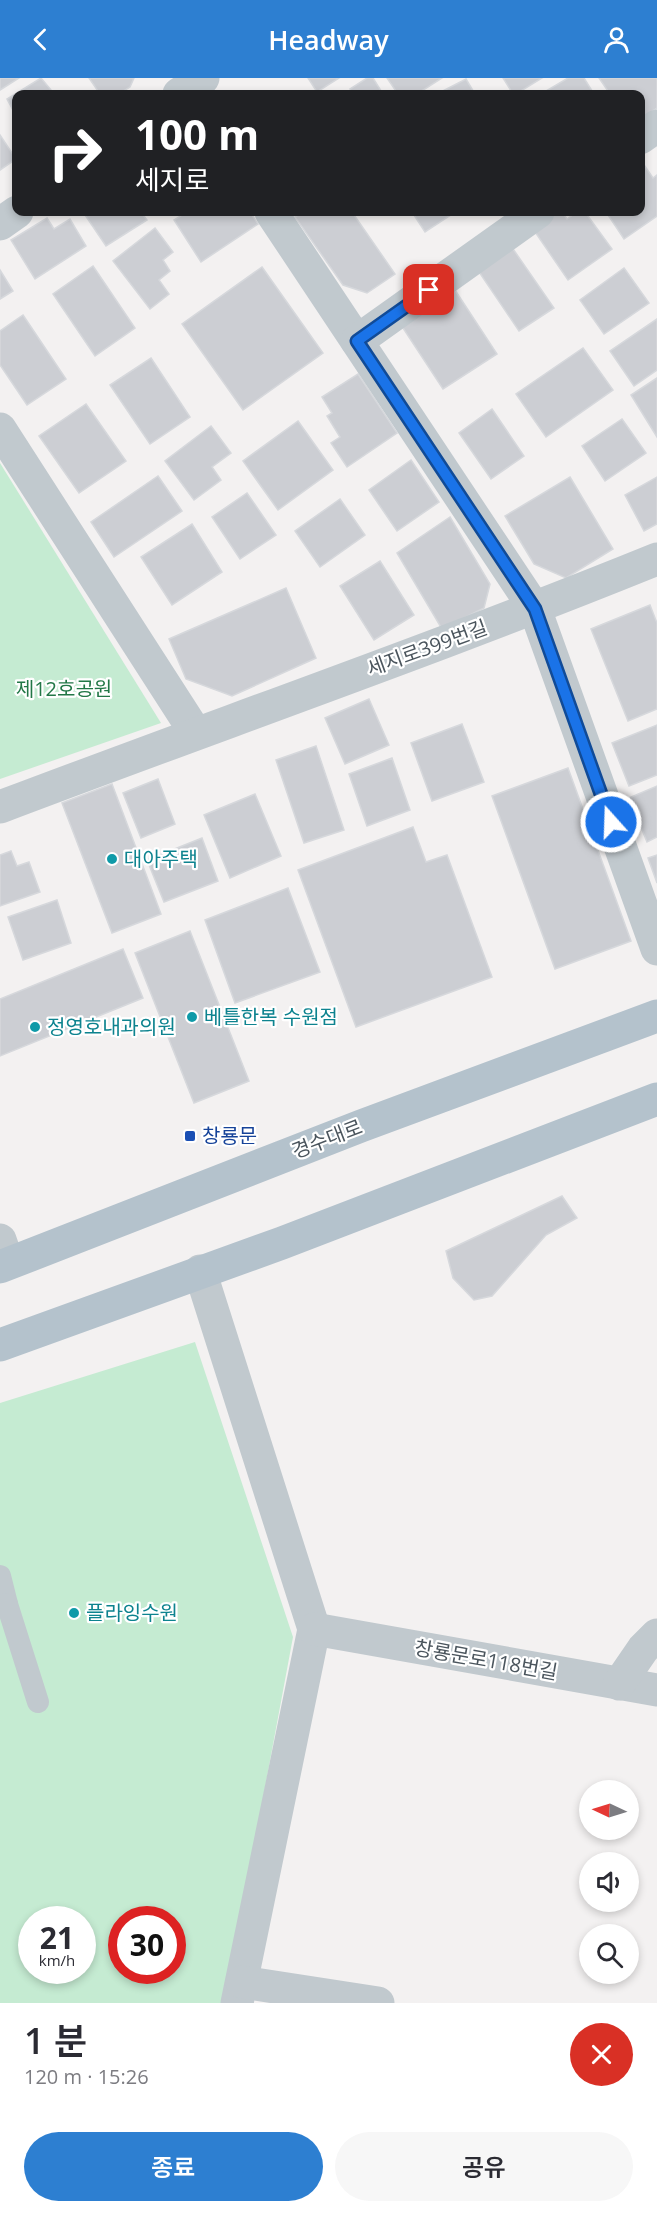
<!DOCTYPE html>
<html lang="ko">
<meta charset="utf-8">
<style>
body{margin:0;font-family:"Open Sans","Noto Sans KR",sans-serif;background:#f7f7f7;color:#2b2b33;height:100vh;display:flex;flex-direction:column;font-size:22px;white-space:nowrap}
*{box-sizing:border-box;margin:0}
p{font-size:20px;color:#7c7c81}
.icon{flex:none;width:33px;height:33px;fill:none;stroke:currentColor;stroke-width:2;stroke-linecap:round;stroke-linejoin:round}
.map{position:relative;height:1925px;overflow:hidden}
.drawer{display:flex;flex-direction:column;background:#fff;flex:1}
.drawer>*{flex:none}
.guide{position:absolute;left:12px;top:12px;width:633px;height:126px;border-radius:12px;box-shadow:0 3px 9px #0003;background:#202124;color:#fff;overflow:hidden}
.needle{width:39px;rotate:274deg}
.tools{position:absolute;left:579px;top:1702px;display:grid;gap:12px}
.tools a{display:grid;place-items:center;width:60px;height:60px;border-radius:50%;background:#fff;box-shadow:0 3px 9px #0003;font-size:30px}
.speed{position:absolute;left:18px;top:1828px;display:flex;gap:12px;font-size:30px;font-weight:700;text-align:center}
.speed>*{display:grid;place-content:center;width:78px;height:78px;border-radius:50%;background:#fff;box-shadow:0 3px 9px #0003;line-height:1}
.speed small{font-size:15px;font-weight:400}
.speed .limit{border:9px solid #d22;background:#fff;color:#111}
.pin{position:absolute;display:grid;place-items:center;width:51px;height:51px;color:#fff;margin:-26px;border-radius:12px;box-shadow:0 3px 9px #0006}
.me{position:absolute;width:66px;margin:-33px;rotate:340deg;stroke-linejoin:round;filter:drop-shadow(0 0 4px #0008)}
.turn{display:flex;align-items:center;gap:21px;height:126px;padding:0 24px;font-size:27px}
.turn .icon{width:78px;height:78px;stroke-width:2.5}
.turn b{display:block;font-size:42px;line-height:51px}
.round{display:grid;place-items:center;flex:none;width:63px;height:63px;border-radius:32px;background:#f7f7f7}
.summary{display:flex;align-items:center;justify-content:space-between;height:102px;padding:0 24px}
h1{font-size:36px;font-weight:600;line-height:45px}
.primary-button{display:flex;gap:12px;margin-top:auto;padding:12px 24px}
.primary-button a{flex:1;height:69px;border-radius:36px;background:#2d7fd1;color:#fff;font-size:24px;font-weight:600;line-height:69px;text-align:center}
.primary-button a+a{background:#f7f7f7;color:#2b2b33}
header{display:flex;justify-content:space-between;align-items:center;height:78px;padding:0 24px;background:#2d7fd1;color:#fff;font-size:27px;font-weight:600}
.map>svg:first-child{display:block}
</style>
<header><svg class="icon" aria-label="back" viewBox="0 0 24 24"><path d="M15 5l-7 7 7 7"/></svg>Headway<svg class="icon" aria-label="person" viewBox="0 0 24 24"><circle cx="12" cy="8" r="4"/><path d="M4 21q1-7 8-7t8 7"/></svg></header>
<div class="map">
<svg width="657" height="1925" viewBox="0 0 657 1925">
<rect width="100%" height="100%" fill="#f3f1f1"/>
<g fill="#c5ebd2" fill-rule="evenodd">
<path d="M0,385l161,260 -161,56z"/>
<path d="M195,1264l98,295 -48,258 -23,108h-222v-600zM32,1842h50v51h-50zM122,1842h50v51h-50z"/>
</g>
<g fill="#ccced3" stroke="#d6d8dc" stroke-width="1.5">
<path d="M0,0h19l-19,12z"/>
<path d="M41,0l10,12 -4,2 1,2h-32v22l-9,-17z"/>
<path d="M89,0h45l-4,9 -11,7h-19z"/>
<path d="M308,0h31l-22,14z"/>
<path d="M367,0h6l10,16h-30l-3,-5z"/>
<path d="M387,0h55l-25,16h-19z"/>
<path d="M503,0h39l-26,16h-3z"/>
<path d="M568,0h16l10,16h-53z"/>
<path d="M599,0h58v30l-17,12v-26h-30z"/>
<path d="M466,1l9,15h-38z"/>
<path d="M0,57l16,24 -16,11z"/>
<path d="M640,81l13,19 4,-3v41l-33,23 -18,-27h34z"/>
<path d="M83,134h58l6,8 -41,26z"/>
<path d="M187,134h63l8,12 -57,38 -27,-42z"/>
<path d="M303,134h49l43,62 -28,19 -24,-8 -48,-68z"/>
<path d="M412,134h41l1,1 -29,19z"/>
<path d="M558,134h4l5,7 10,-7h8l27,37 -44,31 -35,-51z"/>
<path d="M47,140l7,11 16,-10 16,27 -51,33 -24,-39z"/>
<path d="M155,150l18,24 -10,8 7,11 -11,9 10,14 -19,15 -37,-48z"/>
<path d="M511,168l43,62 -35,23 -42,-62z"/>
<path d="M93,188l42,62 -40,28 -42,-62z"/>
<path d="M262,189l61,86 -80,57 -61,-86z"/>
<path d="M624,190l25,35 -45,31 -24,-34z"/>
<path d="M0,192l13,21 -13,8z"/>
<path d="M455,212l42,64 -54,35 -42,-64z"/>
<path d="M23,237l43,64 -39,26 -27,-40v-34z"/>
<path d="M657,241v51l-23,16 -24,-35z"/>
<path d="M583,270l30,42 -67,47 -30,-43z"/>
<path d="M151,280l39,59 -40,27 -40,-59z"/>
<path d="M358,296l39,59 -50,34 -16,-24 9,-6 -13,-21 5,-3 -10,-16z"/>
<path d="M657,300v59l-26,-42z"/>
<path d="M86,326l40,57 -47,32 -40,-57z"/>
<path d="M492,331l32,47 -33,23 -32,-46z"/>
<path d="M622,341l24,34 -41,28 -23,-35z"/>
<path d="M298,343l35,49 -55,40 -35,-49z"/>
<path d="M211,348l20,27 -19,14 9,13 -27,20 -29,-39z"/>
<path d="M411,382l28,42 -42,29 -28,-41z"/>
<path d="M158,398l24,35 -68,46 -23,-35z"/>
<path d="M570,399l43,72 -47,29 -32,-14 -29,-48z"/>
<path d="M657,399v47l-13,7 -19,-36z"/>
<path d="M247,415l29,42 -36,24 -28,-42z"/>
<path d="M340,421l25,36 -45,32 -25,-36z"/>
<path d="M450,439l40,67 -6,24 -42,21 -45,-76z"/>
<path d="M192,446l30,48 -50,33 -31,-48z"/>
<path d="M380,483l34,54 -40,25 -34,-54z"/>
<path d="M286,510l30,70 -84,38 -46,-17 -17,-40z"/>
<path d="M650,527l7,18v86l-29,12 -37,-92z"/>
<path d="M369,621l20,46 -44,19 -20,-46z"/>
<path d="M462,646l22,58 -52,19 -21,-58z"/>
<path d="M657,647v50l-28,11 -17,-43z"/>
<path d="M316,668l28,84 -40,13 -28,-83z"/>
<path d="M392,680l18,52 -43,16 -18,-52z"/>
<path d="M568,690l63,173 -76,28 -63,-173z"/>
<path d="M158,701l17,45 -34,14 -18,-45z"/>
<path d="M112,706l49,130 -49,19 -50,-130z"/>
<path d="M657,708v51l-10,5 -18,-44z"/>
<path d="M255,716l26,62 -51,22 -26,-63z"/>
<path d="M413,749l13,35 21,-7 45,122 -136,50 -58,-157z"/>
<path d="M202,760l16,43 -54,21 -17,-42z"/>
<path d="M11,773l6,15 12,-4 11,30 -40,14v-51z"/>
<path d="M657,777v28l-9,-25z"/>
<path d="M288,810l32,84 -85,31 -30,-83z"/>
<path d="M57,822l14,43 -48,17 -15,-43z"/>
<path d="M190,853l59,150 -55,22 -59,-150z"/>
<path d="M123,871l20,49 -143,58v-57z"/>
<path d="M562,1118l15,22 -31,17 -54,61 -18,4 -21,-22 -7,-27z"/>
</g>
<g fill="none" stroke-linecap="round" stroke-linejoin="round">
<g stroke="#c1c9ce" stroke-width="22">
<path d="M0,1498l7,28 -7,3"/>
<path d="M7,1526l31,98"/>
</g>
<g stroke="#c1c9ce" stroke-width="33">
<path d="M179,16l24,-16"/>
<path d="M640,60l17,-12"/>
<path d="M271,134l264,397 122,340"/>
<path d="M0,146l17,-12"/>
<path d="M357,263l181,-129"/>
<path d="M0,351l195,303"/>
<path d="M0,729c219,-83 440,-160 657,-248"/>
<path d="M0,1162l8,23"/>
<path d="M200,1193l114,358 -77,374"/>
<path d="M314,1551l343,61"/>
<path d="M619,1606l24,-35 14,-14"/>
<path d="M242,1904l136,21"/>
</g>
<g stroke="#b4c2cc" stroke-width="33">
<path d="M0,1189l361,-141 296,-110"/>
<path d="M0,1267l282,-102 375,-144"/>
</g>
</g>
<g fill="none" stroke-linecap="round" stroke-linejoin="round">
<g stroke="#114b97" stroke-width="15">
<path id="route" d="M429,212l-72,51 178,268 76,213"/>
</g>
<use href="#route" stroke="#1a73e8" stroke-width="10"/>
</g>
<g fill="#0f9aa8" stroke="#fff" stroke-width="2">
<circle cx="112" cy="781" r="6"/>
<circle cx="192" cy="939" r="6"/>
<circle cx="35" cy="949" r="6"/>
<circle cx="74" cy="1535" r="6"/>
</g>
<rect fill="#1a4fb4" stroke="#fff" stroke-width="2" x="184" y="1052" width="12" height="12" rx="3"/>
<g text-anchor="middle" stroke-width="4.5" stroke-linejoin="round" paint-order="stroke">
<g font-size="20" fill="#4b555d" stroke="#fff">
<text transform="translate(427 570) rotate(-20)" y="7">세지로399번길</text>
<text transform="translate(327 1061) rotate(-21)" y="7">경수대로</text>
<text transform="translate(486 1582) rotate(10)" y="7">창룡문로118번길</text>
</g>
<g font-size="20" fill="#227747" stroke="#fff">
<text x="64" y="618">제12호공원</text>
</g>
<g font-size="20" fill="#0d838f" stroke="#fff" text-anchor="start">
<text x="124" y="788">대아주택</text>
<text x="204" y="946">베틀한복 수원점</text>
<text x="47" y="956">정영호내과의원</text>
<text x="86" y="1542">플라잉수원</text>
</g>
<g font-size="20" fill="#164399" stroke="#fff" text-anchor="start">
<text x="202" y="1065">창룡문</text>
</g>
</g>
</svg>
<div class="tools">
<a><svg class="needle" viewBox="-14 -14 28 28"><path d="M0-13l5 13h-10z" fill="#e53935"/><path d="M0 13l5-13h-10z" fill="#7c7c81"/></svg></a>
<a><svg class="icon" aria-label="sound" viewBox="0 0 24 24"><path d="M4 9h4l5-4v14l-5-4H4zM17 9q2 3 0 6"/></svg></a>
<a><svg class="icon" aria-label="search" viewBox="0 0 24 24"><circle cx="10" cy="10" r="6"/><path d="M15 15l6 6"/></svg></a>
</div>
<div class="speed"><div>21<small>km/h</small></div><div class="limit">30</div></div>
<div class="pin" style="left:429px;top:212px;background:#d93025"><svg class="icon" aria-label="arrive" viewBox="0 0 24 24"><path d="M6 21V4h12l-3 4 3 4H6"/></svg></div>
<svg class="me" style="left:611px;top:744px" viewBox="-20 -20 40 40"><circle r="17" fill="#1a73e8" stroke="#fff" stroke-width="3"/><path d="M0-11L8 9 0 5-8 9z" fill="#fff"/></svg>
<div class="guide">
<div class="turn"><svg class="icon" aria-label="right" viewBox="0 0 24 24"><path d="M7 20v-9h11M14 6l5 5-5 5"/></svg><div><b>100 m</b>세지로</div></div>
</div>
</div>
<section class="drawer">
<div class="summary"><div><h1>1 분</h1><p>120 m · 15:26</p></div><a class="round" style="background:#d93025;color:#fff"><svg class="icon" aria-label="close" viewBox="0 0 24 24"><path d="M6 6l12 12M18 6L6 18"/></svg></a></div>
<div class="primary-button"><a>종료</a><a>공유</a></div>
</section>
